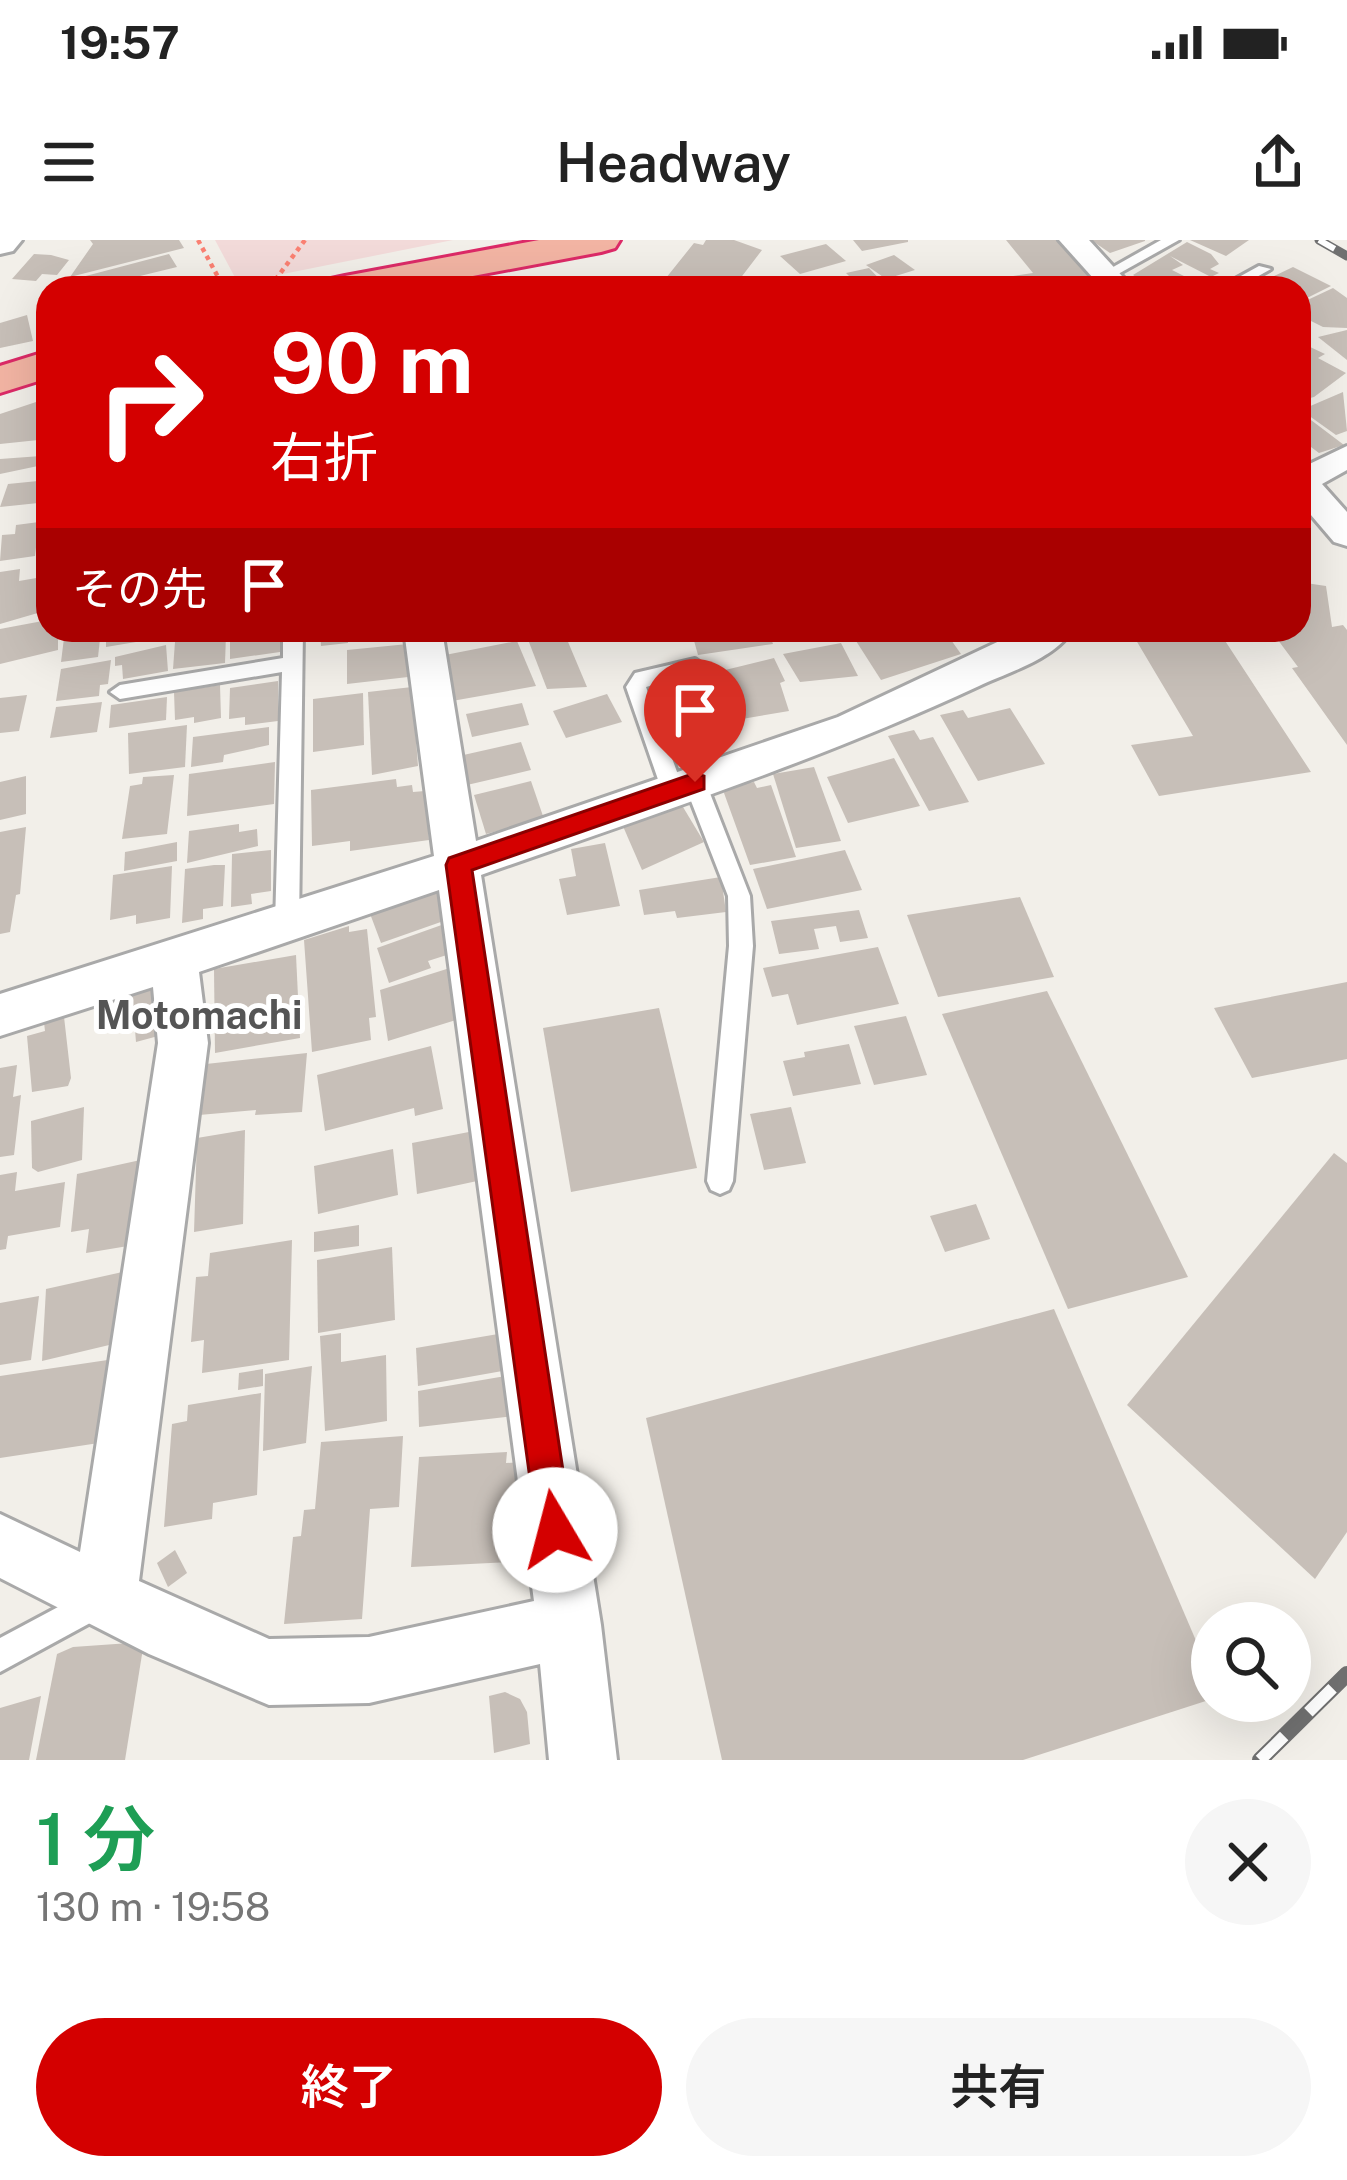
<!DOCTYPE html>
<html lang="ja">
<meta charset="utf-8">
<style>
body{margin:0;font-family:"Public Sans","Noto Sans JP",sans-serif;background:#f6f6f6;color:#222;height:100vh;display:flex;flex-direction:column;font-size:45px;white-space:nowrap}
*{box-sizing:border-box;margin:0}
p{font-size:39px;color:#767676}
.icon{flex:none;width:66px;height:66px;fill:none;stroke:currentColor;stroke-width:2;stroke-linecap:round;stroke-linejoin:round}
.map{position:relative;height:1520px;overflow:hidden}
.details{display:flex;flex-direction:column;background:#fff;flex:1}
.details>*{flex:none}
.guide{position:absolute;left:36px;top:36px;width:1275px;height:366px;border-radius:36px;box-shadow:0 12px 48px #0002;background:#d40000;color:#fff;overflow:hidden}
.fabs{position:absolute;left:1191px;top:1362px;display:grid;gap:24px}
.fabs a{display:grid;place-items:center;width:120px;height:120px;border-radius:50%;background:#fff;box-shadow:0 12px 48px #0002;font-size:60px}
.pin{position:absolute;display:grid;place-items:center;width:102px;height:102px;color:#fff;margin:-123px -51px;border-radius:50% 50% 50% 0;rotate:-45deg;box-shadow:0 0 12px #0007}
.pin .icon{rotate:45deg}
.me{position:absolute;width:132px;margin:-66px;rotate:352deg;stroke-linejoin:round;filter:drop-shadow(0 0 9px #0008)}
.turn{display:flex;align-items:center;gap:42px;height:252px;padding:0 36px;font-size:54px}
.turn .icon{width:156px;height:156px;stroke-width:2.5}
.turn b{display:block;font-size:84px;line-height:102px}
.then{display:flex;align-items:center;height:114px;padding:0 36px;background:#0003;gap:24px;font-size:45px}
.round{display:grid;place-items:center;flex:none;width:126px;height:126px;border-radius:63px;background:#f6f6f6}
.head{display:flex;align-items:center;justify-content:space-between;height:204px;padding:0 36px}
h1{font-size:72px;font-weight:600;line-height:90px;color:#1e9e55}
.action{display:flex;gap:24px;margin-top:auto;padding:24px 36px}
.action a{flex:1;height:138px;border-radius:72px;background:#d40000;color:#fff;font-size:48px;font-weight:600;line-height:138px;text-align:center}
.action a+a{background:#f6f6f6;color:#222}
.status{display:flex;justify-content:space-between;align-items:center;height:84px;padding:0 60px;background:#fff;direction:ltr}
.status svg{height:33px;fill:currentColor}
header{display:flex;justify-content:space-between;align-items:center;height:156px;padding:0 36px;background:#fff;font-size:54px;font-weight:600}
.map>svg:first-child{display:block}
</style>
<div class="status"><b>19:57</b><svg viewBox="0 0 49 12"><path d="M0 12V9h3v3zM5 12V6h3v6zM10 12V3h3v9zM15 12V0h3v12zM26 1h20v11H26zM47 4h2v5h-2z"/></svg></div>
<header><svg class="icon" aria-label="menu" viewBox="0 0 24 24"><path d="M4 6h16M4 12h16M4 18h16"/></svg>Headway<svg class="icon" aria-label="share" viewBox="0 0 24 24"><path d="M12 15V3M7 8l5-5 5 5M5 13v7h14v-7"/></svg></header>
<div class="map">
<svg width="1347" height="1520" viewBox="0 0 1347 1520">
<rect width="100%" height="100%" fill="#f2efe9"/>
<path fill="#f2dad9" d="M215,0h238l-215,43z"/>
<g fill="#c7bfb8">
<path d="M90,0h89l5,8 -114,29 23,-33z"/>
<path d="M706,0h28l28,10 -29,38h-75l36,-45 9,2z"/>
<path d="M853,0h55v2l-46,9z"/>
<path d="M1006,0h54l41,48h-123l-5,-6 60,-9z"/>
<path d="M1091,0h54v1l-35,12z"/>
<path d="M1190,0h59l-23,16z"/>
<path d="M1187,2l24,12 8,10 -9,5 9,4 -8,4 -41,-21 13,9 -11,5 14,7 -34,11 -19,-13z"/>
<path d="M826,4l20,17 -46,13 -20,-18z"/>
<path d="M34,14l17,1 18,5 -12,15 -15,-1 -6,7 -24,-2z"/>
<path d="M169,14l8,13 -37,9 7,12h-24l-4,-6 -59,6 3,-6z"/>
<path d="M894,15l21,15 -29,9 -20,-14z"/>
<path d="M1293,27l38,19 -32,16v-14h-50z"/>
<path d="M869,28l19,20h-27l-15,-15z"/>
<path d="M1333,48l14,10v30l-24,-1 -24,-12v-11z"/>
<path d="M27,75l6,26 -33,7v-25z"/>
<path d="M1347,90v30l-29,-23z"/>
<path d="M1308,106l17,8 -7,4 28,15 -32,24 -15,4v-53z"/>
<path d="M1343,152l4,39 -11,4 -35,-25z"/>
<path d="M48,158v41l-48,5v-30z"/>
<path d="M1303,174l41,31 -25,8 -12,-9 -8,2v-31z"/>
<path d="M41,216l-3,10 -38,8v-15z"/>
<path d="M48,240v22l-48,5 8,-23z"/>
<path d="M39,282l-4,34 -35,5 2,-26 13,-1 1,-9z"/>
<path d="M20,329l-1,12 29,-5v34l-48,14v-52z"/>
<path d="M1299,342l27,4 6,41 11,-2 4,5v115l-55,-77 6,-1 -23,-31 24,-6z"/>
<path d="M48,380v10h10v20l-58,14v-35z"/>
<path d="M65,390h36l-3,27 -37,5z"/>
<path d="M106,390h47l1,9 -48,8z"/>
<path d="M280,390v22l-50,7v-28z"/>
<path d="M320,390h27l1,13 -27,3z"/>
<path d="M550,390h13l24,57 -40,2 -20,-52z"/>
<path d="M691,390h77l5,14 -75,11z"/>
<path d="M849,390h95l17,24 -80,26z"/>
<path d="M1130,390h88l93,142 -152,24 -28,-51 62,-9z"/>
<path d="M226,395l-1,28 -52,6 2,-27z"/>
<path d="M517,401l19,45 -84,15 -7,-46z"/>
<path d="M841,403l17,33 -58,6 -17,-28z"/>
<path d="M408,404v33l-61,7v-34z"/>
<path d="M166,405l2,26 -45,8 -1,-14 -7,1v-9z"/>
<path d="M774,418l11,23 -5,2 9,28 -53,9 -19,-48z"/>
<path d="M111,420l-3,24 -8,1 -1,11 -43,5 5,-32z"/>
<path d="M716,435l21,55 -23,5 6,15 -37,7 -25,-71z"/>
<path d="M278,441v40l-33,4v-8l-16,2 1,-31z"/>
<path d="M220,445l1,33 -27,5v-6l-19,3 -1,-28z"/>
<path d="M412,447l6,79 -46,9 -4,-83z"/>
<path d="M363,453l1,52 -51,7v-53z"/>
<path d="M607,454l15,28 -56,16 -13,-27z"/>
<path d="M27,455l-8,36 -19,2v-35z"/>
<path d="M167,457l-1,23 -57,8 2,-23z"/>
<path d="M102,462l-5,30 -47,6 6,-31z"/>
<path d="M522,463l7,22 -57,12 -6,-23z"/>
<path d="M1010,468l35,56 -67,17 -38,-66 23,-5 5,8z"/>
<path d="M187,485l-2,42 -56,7 -1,-41z"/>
<path d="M269,487v18l-45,10 -1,7 -32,5 2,-30z"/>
<path d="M914,490l6,10 13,-3 36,65 -40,9 -41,-75z"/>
<path d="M521,502l10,28 -64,15 -8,-29z"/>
<path d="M894,518l26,48 -72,17 -21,-46z"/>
<path d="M275,522l-1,42 -87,12 2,-42z"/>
<path d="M814,527l27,74 -45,7 -23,-74z"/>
<path d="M174,535l-7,59 -45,5 8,-53 12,-2 1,-7z"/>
<path d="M26,536v38l-26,6v-38z"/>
<path d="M396,539l1,8 15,-2 1,7 12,-1 4,49 -79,11v-10l-38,5 -1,-56z"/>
<path d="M531,541l13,38 -58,15 -12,-39z"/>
<path d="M754,542l3,6 14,-3 25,72 -46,8 -26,-72 2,-6z"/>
<path d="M680,562l24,40 -62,28 -20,-46z"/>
<path d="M239,584v8l18,-3 1,17 -71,17 2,-32z"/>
<path d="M26,587l-6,67 -4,1 -6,37 -10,2v-102z"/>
<path d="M177,602v19l-53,10 1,-19z"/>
<path d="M605,603l15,63 -53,9 -8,-36 17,-3 -5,-27z"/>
<path d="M271,610v41l-20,3 1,10 -21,3 1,-53z"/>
<path d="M845,610l17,40 -95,19 -14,-40z"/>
<path d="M214,625h11l-2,41 -20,3v10l-21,4 3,-54z"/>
<path d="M172,626l-2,52 -34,6v-9l-26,5 3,-45z"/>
<path d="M721,637l5,35 -49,6 -2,-7 -31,4 -5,-25z"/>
<path d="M442,646l13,31 -74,26 -12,-32z"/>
<path d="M1020,657l34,80 -116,20 -31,-82z"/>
<path d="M859,670l9,28 -28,4 -4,-16 -22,3 5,20 -40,5 -8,-33z"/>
<path d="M450,682l3,31 -25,8 3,7 -42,15 -12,-35z"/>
<path d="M349,686v6l18,-3 9,88 -7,1 2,22 -59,12 -8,-112z"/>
<path d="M878,707l21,57 -102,21 -9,-31 -16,3 -9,-29z"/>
<path d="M296,715l4,83 -85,15 -1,-84z"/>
<path d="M453,727l12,38 -12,4 3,11 -68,21 -8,-51z"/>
<path d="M166,735l7,57 -37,10 -1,-12 -6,2 -2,-17 -9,3 -3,-28z"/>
<path d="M1347,742v77l-95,19 -38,-70z"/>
<path d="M1047,751l141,286 -120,32 -126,-295z"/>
<path d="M63,768l8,70 -3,8 -36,6 -5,-56 18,-5 -2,-17z"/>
<path d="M659,768l38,160 -126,24 -28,-164z"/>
<path d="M906,776l21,59 -53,10 -20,-59z"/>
<path d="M849,804l12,40 -68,12 -10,-35 22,-4 -1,-5z"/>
<path d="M431,806l12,63 -28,7 -1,-8 -89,23 -8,-56z"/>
<path d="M307,813l-5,59 -47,3 1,-5 -57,5 7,-51z"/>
<path d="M17,825l-4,32 8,-2 -7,60 -14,2v-89z"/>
<path d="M84,867l-2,53 -44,12 -6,-4 -1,-47z"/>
<path d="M791,867l15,56 -42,7 -14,-56z"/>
<path d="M245,890l-2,94 -49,8 3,-94z"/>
<path d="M474,891l17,47 -74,16 -5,-51z"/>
<path d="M393,909l5,46 -80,19 -4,-48z"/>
<path d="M1334,913l13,10v369l-32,47 -188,-174z"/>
<path d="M145,919l1,84 -60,10 3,-24 -18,3 6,-58z"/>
<path d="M17,932l-2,19 50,-9 -5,45 -52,9 -2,13 -6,1v-75z"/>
<path d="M976,964l14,35 -45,13 -15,-36z"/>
<path d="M359,985v21l-45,6v-20z"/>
<path d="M292,1000l-3,120 -87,13 2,-33 -13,2 5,-65 12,-1 2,-23z"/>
<path d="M392,1007l3,73 -77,13 -1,-73z"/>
<path d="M127,1031l-1,70 -84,20 4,-72z"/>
<path d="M39,1056l-8,64 -31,5v-62z"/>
<path d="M1054,1069l158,369v21l-189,61h-301l-76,-342z"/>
<path d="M341,1093v29l45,-7 1,66 -62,10 -5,-95z"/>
<path d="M504,1093l4,37 -90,16 -2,-38z"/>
<path d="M121,1118l-9,83 -112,17v-82z"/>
<path d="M312,1126l-6,77 -43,8 2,-77z"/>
<path d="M263,1129v17l-25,4 1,-17z"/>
<path d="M512,1135l3,41 -96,11 -1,-36z"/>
<path d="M261,1153l-4,102 -44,8 -1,16 -48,8 8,-103 15,-3 1,-16z"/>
<path d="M403,1196l-4,71 -29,2 -8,110 -78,5 9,-87 8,-1 3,-26 11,-1 6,-67z"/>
<path d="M507,1212l-1,11 16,-1 -1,47h8l-2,52 -116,6 8,-110z"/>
<path d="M175,1310l12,23 -19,14 -11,-24z"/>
<path d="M144,1402l-19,118h-89l21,-106 16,-7z"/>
<path d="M505,1452l15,7 7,13 3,32 -36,9 -5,-57z"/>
<path d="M41,1456l-12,64h-29v-52z"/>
</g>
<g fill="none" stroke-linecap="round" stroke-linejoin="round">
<g stroke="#a9a9a9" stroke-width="6">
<g id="service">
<path d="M1161,0h18l-68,38 -12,-3z"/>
<path d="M1259,26l12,3 -34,19h-18z"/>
<path d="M283,390h20l-4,295 -4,7h-16l-4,-7 7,-253 -162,27 -10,-7 10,-7 163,-27z"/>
<path d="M695,419l10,7 -3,5 -56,16 38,104 -11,8 -11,-8 -36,-104 9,-14z"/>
<path d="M695,535l11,8 44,113 3,50 -20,235 -4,9 -9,4 -9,-4 -4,-9 22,-235 -1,-50 -44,-113z"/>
<path d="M103,1343l11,5 5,11 -5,11 -114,62v-34z"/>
</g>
</g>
<g stroke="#a9a9a9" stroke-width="6">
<g id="minor">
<path d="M1059,0h30l44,48h-31z"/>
<path d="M1347,206v24l-25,14 25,28v34l-13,-4 -35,-41v-32z"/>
<path d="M404,390h38l34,211 362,-124 185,-87h49c-16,28 -65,43 -93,56 -161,75 -330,130 -498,189l120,750 16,135h-68l-9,-96 -171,39 -100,2 -120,-51 -149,-76v-64l80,38 78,-509 -5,-56 -153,49v-42l434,-138zM439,650l95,711 -165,36 -100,2 -130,-58 69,-538 -9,-71z"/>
</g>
</g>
<g stroke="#a9a9a9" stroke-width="6">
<path id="tertiary" d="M0,0h22l-9,11 -13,3z"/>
</g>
<g stroke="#dc2a67" stroke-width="6">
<g id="trunk">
<path d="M539,0h81l-5,8 -14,4 -192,36h-84l6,-9 14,-3z"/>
<path d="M48,111v27l-48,15v-27z"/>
</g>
</g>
<g stroke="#fa8072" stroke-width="4.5" stroke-dasharray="4.5 4.5" stroke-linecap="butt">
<path d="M198,0l26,48"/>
<path d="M270,47l35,-47"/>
</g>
<use href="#service" fill="#fff" fill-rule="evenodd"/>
<use href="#minor" fill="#fff" fill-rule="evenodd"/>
<use href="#tertiary" fill="#fff" fill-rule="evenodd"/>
<use href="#trunk" fill="#f2b4a3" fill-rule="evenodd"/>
<g stroke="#707070" stroke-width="9">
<path id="rail-far1" d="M1319,0l28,16"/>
</g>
<g stroke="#707070" stroke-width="16">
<path id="rail" d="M1260,1520l87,-86"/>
</g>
<use href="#rail-far1" stroke="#fff" stroke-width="6" stroke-dasharray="18" stroke-linecap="butt"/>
<use href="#rail" stroke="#fff" stroke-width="12" stroke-dasharray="34" stroke-linecap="butt"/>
</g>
<path fill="#d40000" stroke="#8a0000" stroke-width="3" d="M695,533l9,3v13l-232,81 100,660 -5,12 -12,5 -13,-5 -5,-12 -91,-665 3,-7z"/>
<g text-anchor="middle" stroke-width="10" stroke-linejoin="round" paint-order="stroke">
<g font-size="39" font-weight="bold" fill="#555" stroke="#fff">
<text x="199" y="789">Motomachi</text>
</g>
</g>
</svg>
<div class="fabs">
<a><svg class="icon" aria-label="search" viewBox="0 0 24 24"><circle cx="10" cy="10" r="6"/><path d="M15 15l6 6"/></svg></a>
</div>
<div class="pin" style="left:695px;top:542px;background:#d93025"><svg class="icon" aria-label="arrive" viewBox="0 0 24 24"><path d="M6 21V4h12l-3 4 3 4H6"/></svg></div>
<svg class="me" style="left:555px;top:1290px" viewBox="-20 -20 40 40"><circle r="19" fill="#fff"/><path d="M0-13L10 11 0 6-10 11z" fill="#d40000"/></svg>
<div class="guide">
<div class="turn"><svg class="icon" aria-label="right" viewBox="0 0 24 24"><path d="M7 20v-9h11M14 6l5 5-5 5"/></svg><div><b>90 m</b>右折</div></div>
<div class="then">その先<svg class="icon" aria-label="arrive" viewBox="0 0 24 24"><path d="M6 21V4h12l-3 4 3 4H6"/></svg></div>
</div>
</div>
<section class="details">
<div class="head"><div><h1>1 分</h1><p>130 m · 19:58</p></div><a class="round"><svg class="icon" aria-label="close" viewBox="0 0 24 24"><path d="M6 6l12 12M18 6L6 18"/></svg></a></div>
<div class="action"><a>終了</a><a>共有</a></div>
</section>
